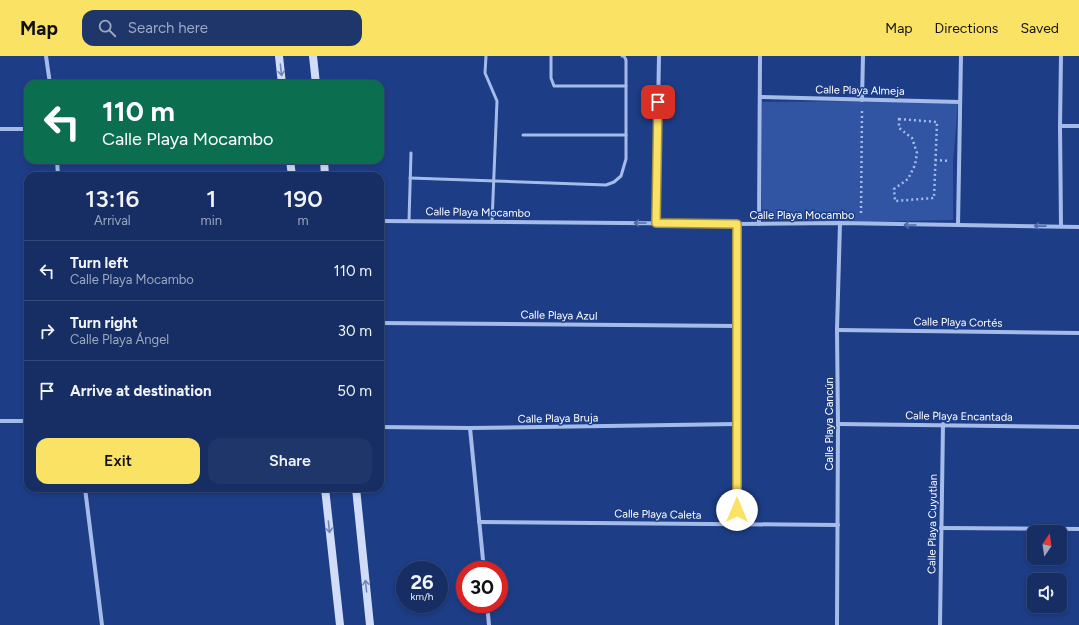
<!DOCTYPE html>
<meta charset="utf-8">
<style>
body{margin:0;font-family:Figtree,sans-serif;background:#1f366a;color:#f1f3f6;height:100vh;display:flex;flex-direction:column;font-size:15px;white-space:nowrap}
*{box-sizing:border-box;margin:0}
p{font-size:13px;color:#9ea8bf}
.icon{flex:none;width:22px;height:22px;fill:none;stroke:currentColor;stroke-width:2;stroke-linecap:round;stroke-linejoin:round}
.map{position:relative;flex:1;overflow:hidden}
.drawer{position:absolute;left:24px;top:116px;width:360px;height:320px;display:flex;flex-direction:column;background:#162e64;border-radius:12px;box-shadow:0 2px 6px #0003,0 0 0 1px #354a78}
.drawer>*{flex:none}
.top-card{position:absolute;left:24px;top:24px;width:360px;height:84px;border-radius:12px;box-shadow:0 2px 6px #0003,0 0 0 1px #354a78;background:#0b6e4f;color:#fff;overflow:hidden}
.needle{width:26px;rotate:13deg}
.fabs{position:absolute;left:1027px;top:469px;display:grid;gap:8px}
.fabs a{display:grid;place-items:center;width:40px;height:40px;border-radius:8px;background:#162e64;box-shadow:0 2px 6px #0003,0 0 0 1px #354a78;font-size:20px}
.speed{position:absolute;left:396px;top:505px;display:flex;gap:8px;font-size:20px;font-weight:700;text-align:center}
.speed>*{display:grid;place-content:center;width:52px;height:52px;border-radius:50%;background:#162e64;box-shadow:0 2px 6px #0003,0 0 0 1px #354a78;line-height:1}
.speed small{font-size:10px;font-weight:400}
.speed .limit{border:6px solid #d22;background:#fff;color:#111}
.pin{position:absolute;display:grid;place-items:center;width:34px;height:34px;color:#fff;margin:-17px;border-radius:8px;box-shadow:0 2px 6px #0006}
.me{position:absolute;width:44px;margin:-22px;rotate:0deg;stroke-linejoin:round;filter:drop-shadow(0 0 3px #0008)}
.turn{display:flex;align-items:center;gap:14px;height:84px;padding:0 12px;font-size:18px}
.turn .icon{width:52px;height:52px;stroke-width:2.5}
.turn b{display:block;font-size:28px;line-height:34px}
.eta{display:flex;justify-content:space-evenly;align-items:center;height:68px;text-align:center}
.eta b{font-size:24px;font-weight:600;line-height:28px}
.primary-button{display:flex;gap:8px;margin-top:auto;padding:8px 12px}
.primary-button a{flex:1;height:46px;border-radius:12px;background:#fae264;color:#111;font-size:16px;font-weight:600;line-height:46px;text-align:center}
.primary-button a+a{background:#1f366a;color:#f1f3f6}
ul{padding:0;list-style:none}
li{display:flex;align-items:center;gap:12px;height:60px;padding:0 12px;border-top:1px solid #354a78}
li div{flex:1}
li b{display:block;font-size:15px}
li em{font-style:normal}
header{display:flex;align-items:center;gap:24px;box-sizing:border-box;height:56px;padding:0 20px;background:#fae264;color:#111}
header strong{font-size:19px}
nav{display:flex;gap:22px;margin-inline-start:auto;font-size:14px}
.search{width:280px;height:36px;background:#1f366a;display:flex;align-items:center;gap:10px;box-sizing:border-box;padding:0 14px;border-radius:12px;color:#9ea8bf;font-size:15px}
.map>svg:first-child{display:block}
</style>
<header>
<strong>Map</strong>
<div class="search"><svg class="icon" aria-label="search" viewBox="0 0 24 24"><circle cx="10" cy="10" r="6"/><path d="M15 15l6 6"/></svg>Search here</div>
<nav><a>Map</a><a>Directions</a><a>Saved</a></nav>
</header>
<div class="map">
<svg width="1079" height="569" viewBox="0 0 1079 569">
<rect width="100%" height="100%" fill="#1d3d86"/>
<path fill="#3155a3" d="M862,45l96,2 -5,58v59l-92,2 -64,-2h-35v-118z"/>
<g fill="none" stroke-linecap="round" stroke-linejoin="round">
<g stroke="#a5bceb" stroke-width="2.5" stroke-dasharray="2 3" stroke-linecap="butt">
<path d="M899,63l38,3 -3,76 -39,3 -1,-12 14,-10 7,-14 2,-12 -5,-15 -13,-10z"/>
<path d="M935,104l14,1"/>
<path d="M861,157l1,-103"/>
</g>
<g stroke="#a5bceb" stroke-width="3">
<path d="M486,0l-1,17 12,28 -5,121"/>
<path d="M551,0v22l3,8h72"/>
<path d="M523,79h103"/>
<path d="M410,122l196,7 8,-3 7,-6 5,-17v-99l-2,-4h-2"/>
<path d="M409,165l2,-68"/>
</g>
<g stroke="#a5bceb" stroke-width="4">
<path d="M46,0l4,28"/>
<path d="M1061,0l-1,70 1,100"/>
<path d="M760,41l200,5"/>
<path d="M862,44l1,-44"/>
<path d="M1060,70h19"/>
<path d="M0,73h28"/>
<path d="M57,104l1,16"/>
<path d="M380,165l357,3 103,-1 239,4"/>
<path d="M656,167l3,-167"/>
<path d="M759,168l1,-168"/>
<path d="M958,169l3,-169"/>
<path d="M380,267l357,3"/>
<path d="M837,274l242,3"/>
<path d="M0,365h28"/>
<path d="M838,368l241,3"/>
<path d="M380,371l90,1 267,-4"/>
<path d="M470,372l14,142"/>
<path d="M85,432l17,137"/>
<path d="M479,466l359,3"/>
<path d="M737,468v-300"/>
<path d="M941,472l138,1"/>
<path d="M487,548l2,21"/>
<path d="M837,569l1,-201 -1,-94 3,-107"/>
<path d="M940,569l3,-201"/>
</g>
<g stroke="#d1ddf8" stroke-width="8">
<path d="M279,0l3,28"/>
<path d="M313,0l3,28"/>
<path d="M290,104l2,16"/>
<path d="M324,104l1,16"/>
<path d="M325,432l15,137"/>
<path d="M356,432l14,137"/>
</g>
</g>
<defs><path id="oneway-shaft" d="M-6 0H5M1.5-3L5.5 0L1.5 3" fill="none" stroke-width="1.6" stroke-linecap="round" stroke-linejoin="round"/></defs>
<g stroke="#6e85b9">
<use href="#oneway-shaft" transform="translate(281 14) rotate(84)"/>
<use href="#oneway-shaft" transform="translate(329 471) rotate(84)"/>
<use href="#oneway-shaft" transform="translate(366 530) rotate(-96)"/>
</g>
<g stroke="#4d69a9">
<use href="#oneway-shaft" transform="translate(640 167) rotate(-180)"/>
<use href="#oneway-shaft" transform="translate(910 169) rotate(-180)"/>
<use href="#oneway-shaft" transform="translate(1040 170) rotate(-179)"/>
</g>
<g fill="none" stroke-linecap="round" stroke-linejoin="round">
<g stroke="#a29341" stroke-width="10">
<path id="route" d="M658,46l-2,121 81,1v286"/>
</g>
<use href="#route" stroke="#fae264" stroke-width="7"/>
</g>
<g text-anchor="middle" stroke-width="3" stroke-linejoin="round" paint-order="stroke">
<g font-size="11" fill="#fff" stroke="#1d3d86">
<text transform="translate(860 34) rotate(1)" y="4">Calle Playa Almeja</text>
<text transform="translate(478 156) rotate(1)" y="4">Calle Playa Mocambo</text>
<text x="802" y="163">Calle Playa Mocambo</text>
<text transform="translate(559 259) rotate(1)" y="4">Calle Playa Azul</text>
<text transform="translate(958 266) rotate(1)" y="4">Calle Playa Cortés</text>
<text transform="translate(959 360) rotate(1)" y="4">Calle Playa Encantada</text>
<text transform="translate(558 362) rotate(-1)" y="4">Calle Playa Bruja</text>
<text transform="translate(829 368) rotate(-90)" y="4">Calle Playa Cancún</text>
<text transform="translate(658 458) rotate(1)" y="4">Calle Playa Caleta</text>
<text transform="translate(932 468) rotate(-89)" y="4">Calle Playa Cuyutlan</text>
</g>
</g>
</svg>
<div class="fabs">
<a><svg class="needle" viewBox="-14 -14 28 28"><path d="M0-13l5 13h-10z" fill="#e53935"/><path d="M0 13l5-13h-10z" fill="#9ea8bf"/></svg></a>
<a><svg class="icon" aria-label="sound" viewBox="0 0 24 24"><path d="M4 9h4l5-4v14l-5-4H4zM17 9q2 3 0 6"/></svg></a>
</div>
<div class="speed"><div>26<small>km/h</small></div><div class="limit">30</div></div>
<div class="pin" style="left:658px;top:46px;background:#d93025"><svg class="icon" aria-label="arrive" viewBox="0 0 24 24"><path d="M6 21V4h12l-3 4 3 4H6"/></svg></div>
<svg class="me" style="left:737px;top:454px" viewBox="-20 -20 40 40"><circle r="19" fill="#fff"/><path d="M0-13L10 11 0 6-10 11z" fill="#fae264"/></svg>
<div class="top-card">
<div class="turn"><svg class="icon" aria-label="left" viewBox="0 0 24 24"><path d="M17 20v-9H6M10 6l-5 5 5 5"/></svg><div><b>110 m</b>Calle Playa Mocambo</div></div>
</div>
<section class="drawer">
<div class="eta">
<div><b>13:16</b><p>Arrival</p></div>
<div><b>1</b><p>min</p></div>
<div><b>190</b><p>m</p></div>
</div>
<ul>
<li><svg class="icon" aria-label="left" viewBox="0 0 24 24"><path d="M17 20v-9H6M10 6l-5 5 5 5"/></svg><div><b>Turn left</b><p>Calle Playa Mocambo</p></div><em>110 m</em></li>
<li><svg class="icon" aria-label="right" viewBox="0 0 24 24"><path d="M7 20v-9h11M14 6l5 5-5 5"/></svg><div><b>Turn right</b><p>Calle Playa Ángel</p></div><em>30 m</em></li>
<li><svg class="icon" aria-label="arrive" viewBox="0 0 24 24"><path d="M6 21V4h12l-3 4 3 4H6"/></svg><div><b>Arrive at destination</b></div><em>50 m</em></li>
</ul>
<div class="primary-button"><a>Exit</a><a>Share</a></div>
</section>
</div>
